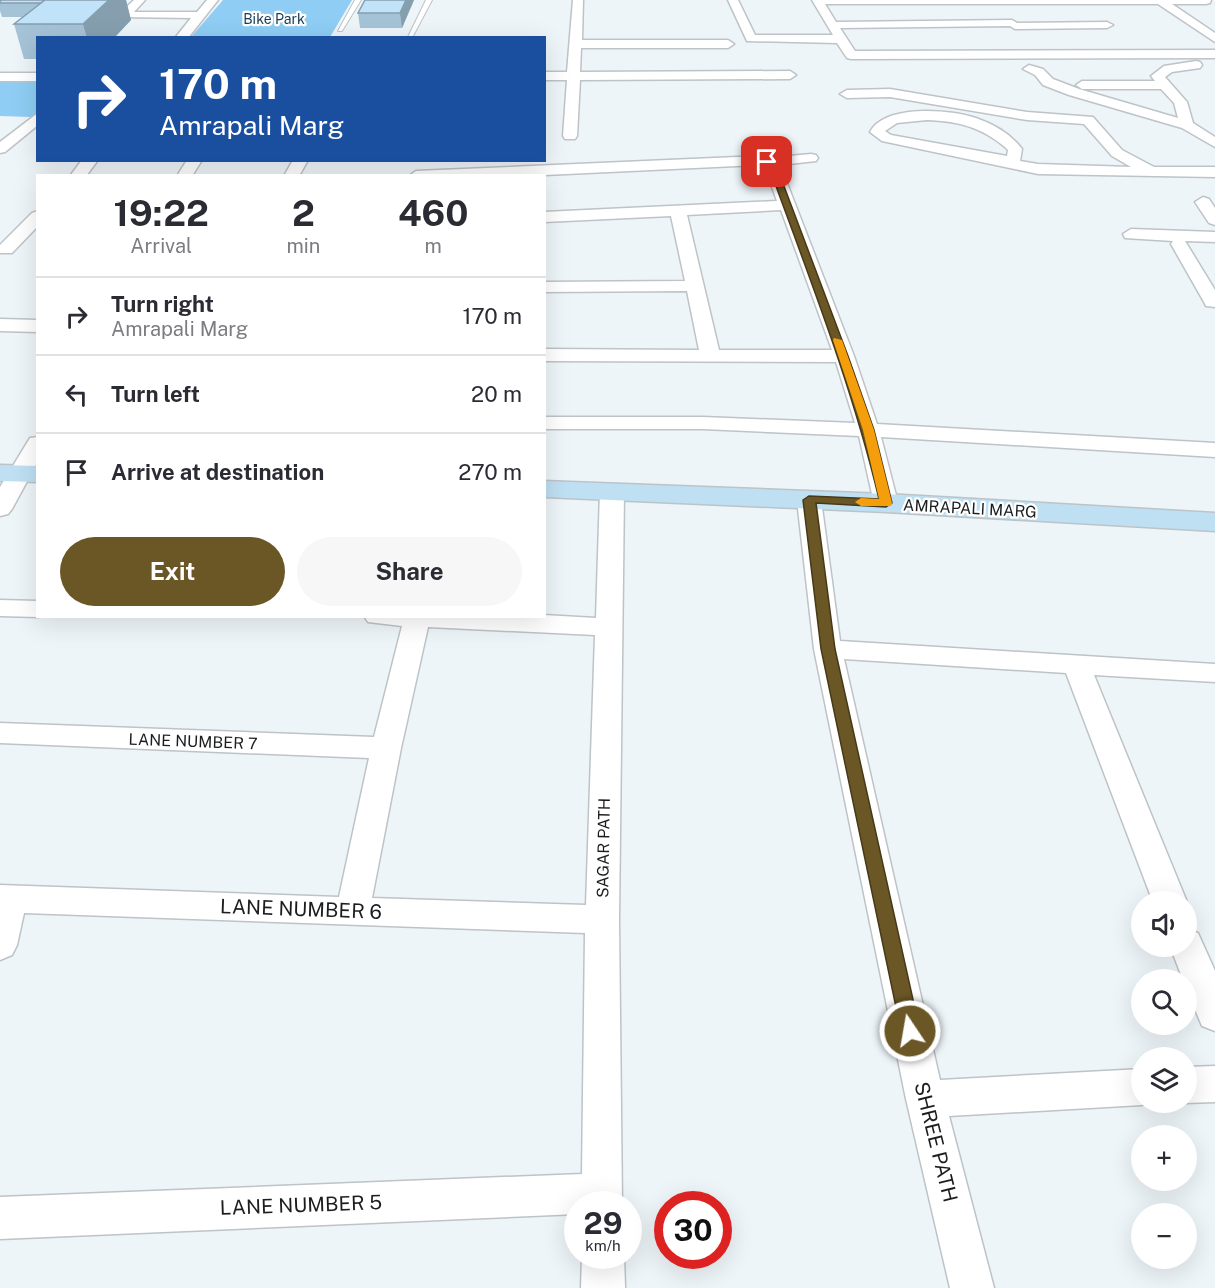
<!DOCTYPE html>
<meta charset="utf-8">
<style>
body{margin:0;font-family:"Public Sans",sans-serif;background:#f7f7f7;color:#2b2b33;height:100vh;display:flex;flex-direction:column;font-size:22px;white-space:nowrap}
*{box-sizing:border-box;margin:0}
p{font-size:20px;color:#7c7c81}
.icon{flex:none;width:33px;height:33px;fill:none;stroke:currentColor;stroke-width:2;stroke-linecap:round;stroke-linejoin:round}
.map{position:relative;flex:1;overflow:hidden}
.details{position:absolute;left:36px;top:174px;width:510px;height:444px;display:flex;flex-direction:column;background:#fff;border-radius:0px;box-shadow:0 6px 24px #0002}
.details>*{flex:none}
.banner{position:absolute;left:36px;top:36px;width:510px;height:126px;border-radius:0px;box-shadow:0 6px 24px #0002;background:#1a4fa0;color:#fff;overflow:hidden}
.tools{position:absolute;left:1131px;top:891px;display:grid;gap:12px}
.tools a{display:grid;place-items:center;width:66px;height:66px;border-radius:50%;background:#fff;box-shadow:0 6px 24px #0002;font-size:30px}
.speed{position:absolute;left:564px;top:1191px;display:flex;gap:12px;font-size:30px;font-weight:700;text-align:center}
.speed>*{display:grid;place-content:center;width:78px;height:78px;border-radius:50%;background:#fff;box-shadow:0 6px 24px #0002;line-height:1}
.speed small{font-size:15px;font-weight:400}
.speed .limit{border:9px solid #d22;background:#fff;color:#111}
.pin{position:absolute;display:grid;place-items:center;width:51px;height:51px;color:#fff;margin:-26px;border-radius:12px;box-shadow:0 3px 9px #0006}
.me{position:absolute;width:66px;margin:-33px;rotate:348deg;stroke-linejoin:round;filter:drop-shadow(0 0 4px #0008)}
.turn{display:flex;align-items:center;gap:21px;height:126px;padding:0 24px;font-size:27px}
.turn .icon{width:78px;height:78px;stroke-width:2.5}
.turn b{display:block;font-size:42px;line-height:51px}
.eta{display:flex;justify-content:space-evenly;align-items:center;height:102px;text-align:center}
.eta b{font-size:36px;font-weight:700;line-height:42px}
.primary-button{display:flex;gap:12px;margin-top:auto;padding:12px 24px}
.primary-button a{flex:1;height:69px;border-radius:36px;background:#6b5725;color:#fff;font-size:24px;font-weight:700;line-height:69px;text-align:center}
.primary-button a+a{background:#f7f7f7;color:#2b2b33}
ul{padding:0;list-style:none}
li{display:flex;align-items:center;gap:18px;height:78px;padding:0 24px;border-top:2px solid #e1e1e2}
li div{flex:1}
li b{display:block;font-size:22px}
li em{font-style:normal}
.map>svg:first-child{display:block}
</style>
<div class="map">
<svg width="1215" height="1288" viewBox="0 0 1215 1288">
<rect width="100%" height="100%" fill="#eef5f9"/>
<g fill="#8fcdf4">
<path d="M223,0h129l-22,37h-139z"/>
<path d="M0,82h37v32l-7,3 -30,-1z"/>
</g>
<g fill="none" stroke-linecap="round" stroke-linejoin="round">
<g stroke="#bdc3c7" stroke-width="2">
<g id="lane">
<path d="M355,0h6l-19,31h-4z"/>
<path d="M426,0h6l-19,36 -5,1z"/>
</g>
</g>
<g stroke="#bdc3c7" stroke-width="3">
<g id="street">
<path d="M134,0h11l-11,12h63l10,-12h11l-30,38h-13l16,-20 -71,-1v-4z"/>
<path d="M573,0h10l-1,40h146l6,4 -6,4h-147l-1,24 210,-1 6,4 -6,4 -210,1 -3,56 -2,3h-10l-2,-3 4,-56h-23v-8h23z"/>
<path d="M728,0h10l17,35h78l-21,-35h399l-1,3 -4,1h-34l43,29v9l-57,-38h-333l11,18 176,-2 5,3 90,-1 6,3 -6,3 -92,1 -5,-3 -170,2 15,23 360,-1v8l-364,1 -4,-1 -10,-15 -90,-2z"/>
<path d="M1196,61l4,1 2,3 -2,3 -28,4 -7,5 22,25 6,21 22,14v10l-33,-19 -113,-33 -26,-10 -8,-10 -12,-6 6,-4 14,4 10,10 26,10 99,29 -4,-15 -13,-14h-79l-6,-4 6,-4h73l-4,-5 13,-10z"/>
<rect x="0" y="73" width="38" height="8"/>
<path d="M890,89l137,23 66,5 29,33 32,17h61v10l-177,-3 -156,-33 -12,-9c14,-28 80,-23 106,-14 17,6 35,16 46,31l-2,12 18,3 93,3 -19,-11 -28,-32 -57,-4 -137,-23 -43,1 -7,-4 7,-4zM927,120c31,1 54,7 78,27l3,3 -1,6 -116,-21 -6,-4 12,-8z"/>
<path d="M38,113v12l-33,27 -5,1v-11z"/>
<path d="M811,154l5,1 2,3 -2,3 -36,4 74,191 23,68 338,19v14l-334,-20 17,66 -4,5 -8,2 -8,-2 -4,-5 -15,-67 -156,-7h-159v-12h159l152,6 -19,-61 -292,-1v-12l155,1 -12,-59 -143,1v-10l141,-1 -14,-65 -127,6v-10l233,-11 -12,-33 -7,-3 -234,11h-115l7,-5 344,-15 7,2zM781,210l51,140h-113l-32,-135z"/>
<path d="M82,160h16l-12,16h-16z"/>
<path d="M187,160h15l-10,16h-15z"/>
<path d="M293,160h15l-9,16h-15z"/>
<path d="M1203,197l6,2 6,9v17l-6,-2 -14,-21z"/>
<path d="M38,211v15l-26,27h-12v-8l32,-32z"/>
<path d="M1131,229l84,3v10l-30,-1 30,49v17l-9,-1 -2,-4 -33,-58 2,-3 -48,-3 -2,-4z"/>
<path d="M0,319l38,1v12l-38,-1z"/>
<path d="M38,437v24l-26,48 -4,5 -8,2v-29l30,-49z"/>
<path d="M612,484l8,2 4,5 -5,429 3,284h-44v10l-578,25v-42l582,-23 3,-241 -561,-20 -7,32 -5,10 -12,5v-75l339,12 30,-139 -369,-15v-20l374,14 28,-111 -34,-4 -4,-6 180,-1 52,3 4,-127 4,-5zM428,627l167,8 -9,270 -214,-7 29,-150z"/>
<path d="M809,493l8,2 4,5 19,141 375,23v18l-121,-7 93,227h-34l-87,-229 -222,-14 96,421 202,-11v33h6l-6,3 -193,11 45,172h-44l-44,-189 -92,-450 -17,-149 4,-5z"/>
<path d="M0,600l38,1v15h3l-3,1 -38,-1z"/>
<path d="M1186,929l12,4 17,38v60l-13,-5 -16,-38v-8h-3l-13,-34h16z"/>
<path d="M1215,1066v36l-29,1v-36z"/>
<path d="M582,1256h42l1,32h-44z"/>
</g>
</g>
<g stroke="#bdc3c7" stroke-width="3">
<g id="secondary">
<path d="M0,465l38,1v16l-38,-1z"/>
<path d="M544,481l342,13 329,19v18l-329,-19 -342,-15z"/>
</g>
</g>
<use href="#lane" fill="#fff" fill-rule="evenodd"/>
<use href="#street" fill="#fff" fill-rule="evenodd"/>
<use href="#secondary" fill="#bee0f2" fill-rule="evenodd"/>
</g>
<g fill="#a5c3d7">
<path d="M126,0l5,20 -17,18h-76v21h-14l-10,-35 9,-7h-21l-2,-6v-10z"/>
<path d="M414,0l-12,28h-42l-2,-15z"/>
</g>
<g fill="#869faf">
<path d="M109,0h17l5,20 -17,18h-27l-4,-14z"/>
<path d="M406,0h8l-12,28 -2,-15z"/>
</g>
<g fill="#c0e3fa" stroke="#869faf" stroke-width="1.5">
<path d="M2,0h43l-4,3h-41v-2z"/>
<path d="M45,0h64l-26,24h-69z"/>
<path d="M365,0h41l-6,13h-42z"/>
</g>
<path fill="#6b5725" stroke="#463918" stroke-width="1.5" d="M764,161h6l6,4 72,191 26,74 18,73 -6,4 -70,-4 19,146 85,382 -3,6 -7,2 -6,-2 -3,-6 -80,-382 -18,-149 6,-4 70,3c-27,-114 -70,-222 -110,-332l-5,-3z"/>
<path fill="#f59e0b" d="M834,338l8,2 32,90 18,73 -1,3h-30l-6,-4 6,-4 18,1 -16,-69 -30,-90z"/>
<g text-anchor="middle" stroke-width="4.5" stroke-linejoin="round" paint-order="stroke">
<g font-size="14" fill="#153e55" stroke="#fff">
<text x="274" y="24">Bike Park</text>
</g>
<g font-size="16" fill="#1b1d1f" stroke="#fff">
<text transform="translate(970 508) rotate(3)" y="6">AMRAPALI MARG</text>
<text transform="translate(193 741) rotate(2)" y="6">LANE NUMBER 7</text>
<text transform="translate(603 848) rotate(-89)" y="6">SAGAR PATH</text>
</g>
<g font-size="20" fill="#1b1d1f" stroke="#fff">
<text transform="translate(301 909) rotate(2)" y="7">LANE NUMBER 6</text>
<text transform="translate(936 1142) rotate(76)" y="7">SHREE PATH</text>
<text transform="translate(301 1205) rotate(-2)" y="7">LANE NUMBER 5</text>
</g>
</g>
</svg>
<div class="tools">
<a><svg class="icon" aria-label="sound" viewBox="0 0 24 24"><path d="M4 9h4l5-4v14l-5-4H4zM17 9q2 3 0 6"/></svg></a>
<a><svg class="icon" aria-label="search" viewBox="0 0 24 24"><circle cx="10" cy="10" r="6"/><path d="M15 15l6 6"/></svg></a>
<a><svg class="icon" aria-label="layers" viewBox="0 0 24 24"><path d="M12 4l9 5-9 5-9-5zM3 14l9 5 9-5"/></svg></a>
<a>+</a>
<a>−</a>
</div>
<div class="speed"><div>29<small>km/h</small></div><div class="limit">30</div></div>
<div class="pin" style="left:767px;top:162px;background:#d93025"><svg class="icon" aria-label="arrive" viewBox="0 0 24 24"><path d="M6 21V4h12l-3 4 3 4H6"/></svg></div>
<svg class="me" style="left:910px;top:1031px" viewBox="-20 -20 40 40"><circle r="17" fill="#6b5725" stroke="#fff" stroke-width="3"/><path d="M0-11L8 9 0 5-8 9z" fill="#fff"/></svg>
<div class="banner">
<div class="turn"><svg class="icon" aria-label="right" viewBox="0 0 24 24"><path d="M7 20v-9h11M14 6l5 5-5 5"/></svg><div><b>170 m</b>Amrapali Marg</div></div>
</div>
<section class="details">
<div class="eta">
<div><b>19:22</b><p>Arrival</p></div>
<div><b>2</b><p>min</p></div>
<div><b>460</b><p>m</p></div>
</div>
<ul>
<li><svg class="icon" aria-label="right" viewBox="0 0 24 24"><path d="M7 20v-9h11M14 6l5 5-5 5"/></svg><div><b>Turn right</b><p>Amrapali Marg</p></div><em>170 m</em></li>
<li><svg class="icon" aria-label="left" viewBox="0 0 24 24"><path d="M17 20v-9H6M10 6l-5 5 5 5"/></svg><div><b>Turn left</b></div><em>20 m</em></li>
<li><svg class="icon" aria-label="arrive" viewBox="0 0 24 24"><path d="M6 21V4h12l-3 4 3 4H6"/></svg><div><b>Arrive at destination</b></div><em>270 m</em></li>
</ul>
<div class="primary-button"><a>Exit</a><a>Share</a></div>
</section>
</div>
